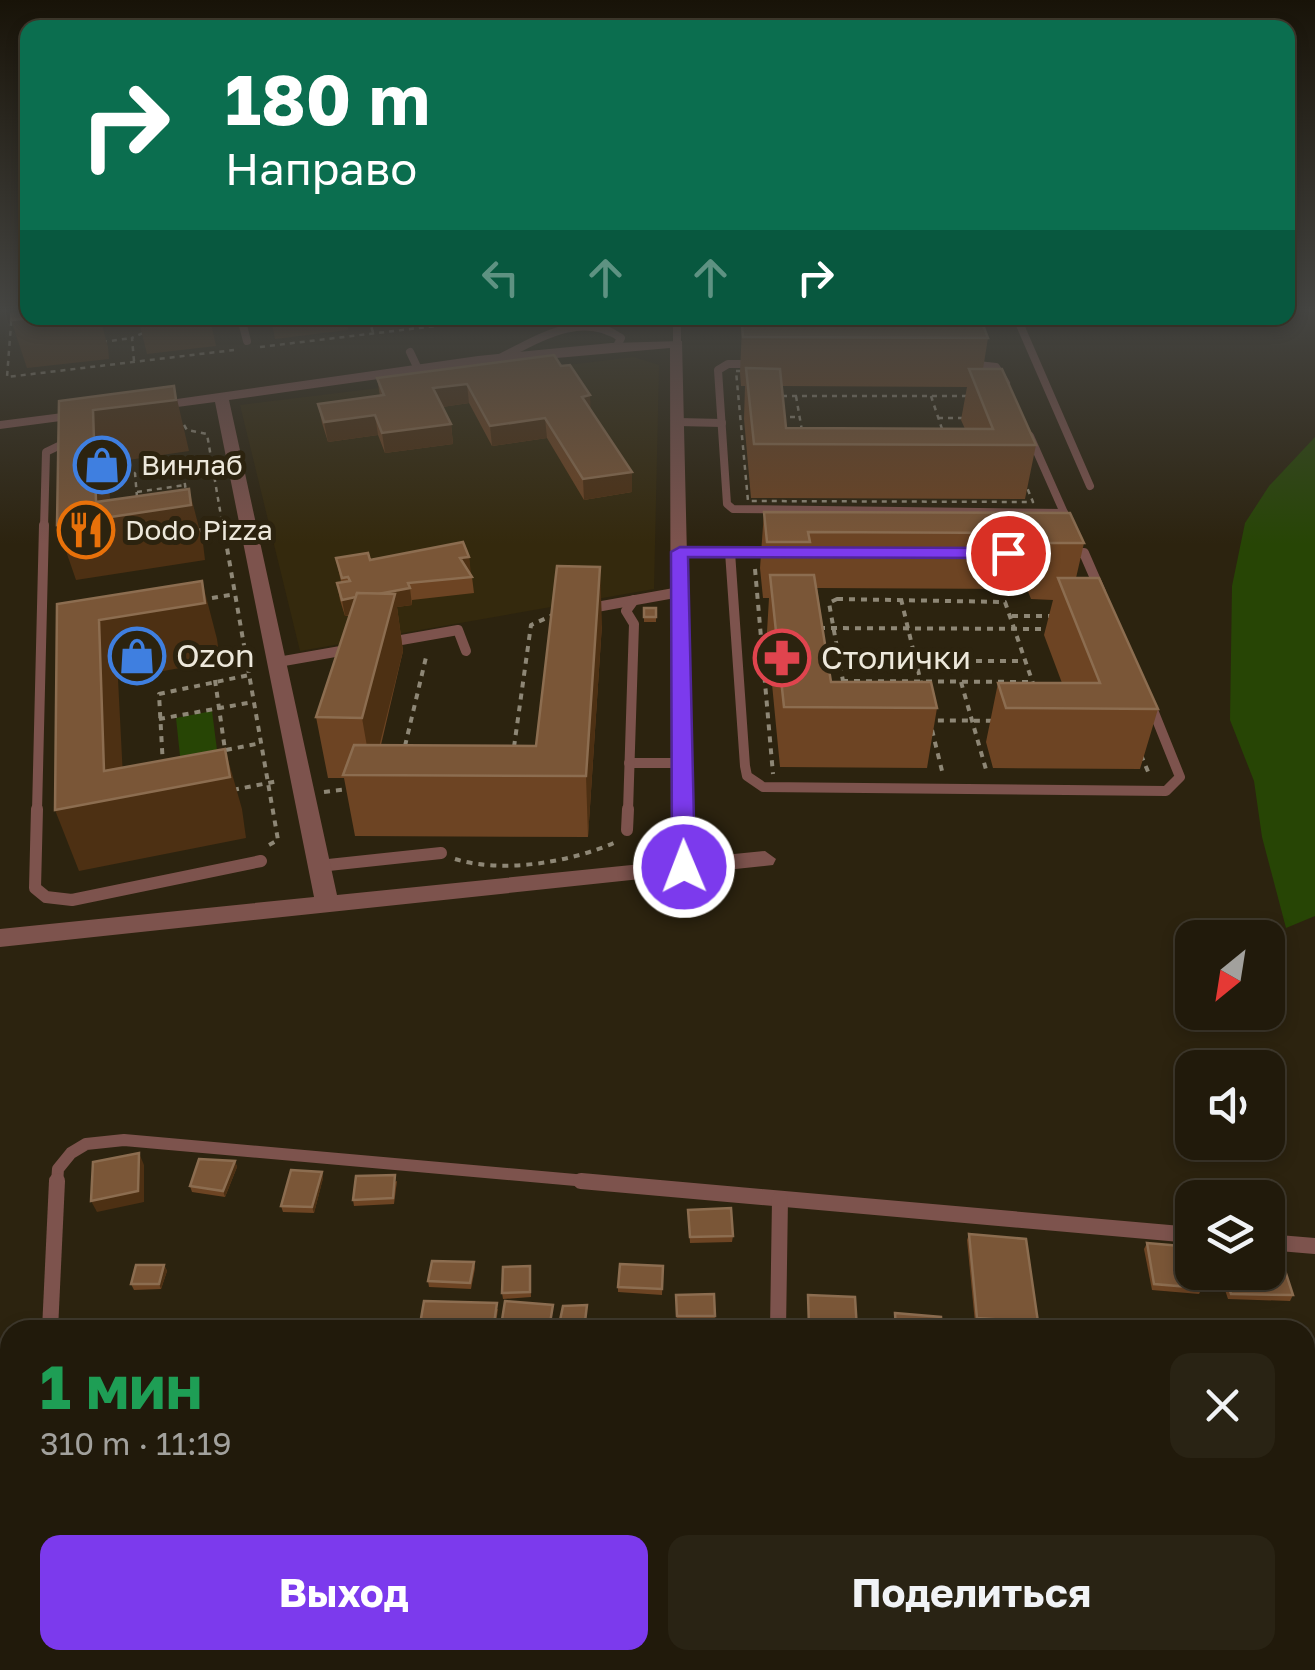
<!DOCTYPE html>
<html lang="ru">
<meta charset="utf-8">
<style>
body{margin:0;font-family:"Golos Text",sans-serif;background:#292314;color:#f1f3f6;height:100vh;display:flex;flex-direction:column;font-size:38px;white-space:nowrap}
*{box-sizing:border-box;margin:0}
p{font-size:32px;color:#a2a19d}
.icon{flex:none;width:55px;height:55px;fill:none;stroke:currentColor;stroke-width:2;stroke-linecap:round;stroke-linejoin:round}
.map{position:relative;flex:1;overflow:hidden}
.sheet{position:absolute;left:0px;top:1320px;width:1315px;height:350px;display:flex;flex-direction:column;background:#211a0b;border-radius:30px 30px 0 0;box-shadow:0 5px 15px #0003,0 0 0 2px #3e382c}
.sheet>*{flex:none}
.banner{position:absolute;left:20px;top:20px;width:1275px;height:305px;border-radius:20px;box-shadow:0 5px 15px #0003,0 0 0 2px #3e382c;background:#0b6e4f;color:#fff;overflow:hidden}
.needle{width:65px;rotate:210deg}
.buttons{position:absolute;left:1175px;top:920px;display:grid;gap:20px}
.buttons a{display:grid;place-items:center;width:110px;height:110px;border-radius:20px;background:#211a0b;box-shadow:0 5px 15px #0003,0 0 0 2px #3e382c;font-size:50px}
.pin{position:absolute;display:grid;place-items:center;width:85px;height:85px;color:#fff;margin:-42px;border:5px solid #fff;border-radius:50%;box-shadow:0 2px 10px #0007}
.me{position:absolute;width:110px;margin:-55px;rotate:359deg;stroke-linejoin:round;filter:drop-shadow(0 0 8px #0008)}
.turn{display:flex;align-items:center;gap:35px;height:210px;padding:0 40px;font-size:45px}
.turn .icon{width:130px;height:130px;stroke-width:2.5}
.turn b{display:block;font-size:70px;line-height:85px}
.lanes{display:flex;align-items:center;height:95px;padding:0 40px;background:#0003;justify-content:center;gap:50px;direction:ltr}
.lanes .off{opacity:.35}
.round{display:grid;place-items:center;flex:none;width:105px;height:105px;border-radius:20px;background:#292314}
.summary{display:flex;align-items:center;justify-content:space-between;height:170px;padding:0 40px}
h1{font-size:60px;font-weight:700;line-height:75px;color:#1e9e55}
.action{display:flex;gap:20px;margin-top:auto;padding:20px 40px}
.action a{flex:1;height:115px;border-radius:20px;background:#7c3aed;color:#fff;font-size:40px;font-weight:700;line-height:115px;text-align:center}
.action a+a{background:#292314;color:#f1f3f6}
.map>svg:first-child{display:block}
</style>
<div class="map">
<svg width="1315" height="1670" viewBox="0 0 1315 1670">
<rect width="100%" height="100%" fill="#2c230f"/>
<path fill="#34290d" d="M634,357l25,8 -5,224 -354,62 -60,-246z"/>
<g fill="#274505">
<path d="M1315,437v479l-29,12 -24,-91 -8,-56 -24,-61 2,-134 13,-63 24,-37z"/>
<path d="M212,711l5,39 -37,6 -4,-38z"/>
</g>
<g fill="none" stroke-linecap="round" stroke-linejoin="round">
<g stroke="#8e8776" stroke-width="2.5" stroke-dasharray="5 5" stroke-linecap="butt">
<path d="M12,311l-5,66 227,-27"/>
<path d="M368,318l5,14"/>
<path d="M207,325l20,-3"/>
<path d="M102,342l30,-4"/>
<path d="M260,347l209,-25"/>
<path d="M134,361l-2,-23 11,-5"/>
<path d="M736,371l243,1 54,130 -285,-1z"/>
<path d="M782,396h186"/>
<path d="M796,396l6,35"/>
<path d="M931,396l11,33"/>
<path d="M780,417h20"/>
<path d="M938,418h26"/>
<path d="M184,425l3,5 20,4 16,94"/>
<path d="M182,463l4,29"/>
<path d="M137,492l48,-7"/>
<path d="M137,497l-2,-24 5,-4 74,-11"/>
<path d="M216,528l5,-1"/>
</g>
<g stroke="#8e8776" stroke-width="4" stroke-dasharray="6 6" stroke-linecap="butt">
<path d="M223,525l55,315 -9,5"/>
<path d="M196,531l25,-4"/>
<path d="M755,569l18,205"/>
<path d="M212,598l23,-4"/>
<path d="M837,599l168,3 41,119 -196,-1 -21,-117z"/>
<path d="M901,599l21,88"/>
<path d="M1012,616h40"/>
<path d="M819,628l231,1"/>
<path d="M916,661h110"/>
<path d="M215,680l10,70"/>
<path d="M842,681l190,1"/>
<path d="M961,682l26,91"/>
<path d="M159,719l94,-17"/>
<path d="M932,730l11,45"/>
<path d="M405,746l22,-93"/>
<path d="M514,747l17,-122 24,-11"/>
<path d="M226,750l35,-7"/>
<path d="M1141,755l8,19"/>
<path d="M163,766l-4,-72 90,-19"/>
<path d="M233,790l45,-9"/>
<path d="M324,792l25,-3"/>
<path d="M455,859c48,15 116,3 161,-17"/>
</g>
<g stroke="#7d534d" stroke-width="8">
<path d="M241,318l6,23"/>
<path d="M482,318h23"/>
<path d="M677,318v26"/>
<path d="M1017,318l73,168"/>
<path d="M410,352l9,19"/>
<path d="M500,358c38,-19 82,-48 121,-20l-4,8"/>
<path d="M751,364h-23l-10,6 9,134 6,5 331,4"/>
<path d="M969,364l27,3 10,16"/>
<path d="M678,422l44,1"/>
<path d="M1030,436l39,88"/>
<path d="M44,528l2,-76 25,-12"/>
</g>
<g stroke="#7d534d" stroke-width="10">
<path d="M680,552h96"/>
<path d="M730,552l15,214 2,10 16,11 403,4 14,-14 -29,-72"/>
<path d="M1070,553h14l17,39"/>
<path d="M591,608l89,-16"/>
<path d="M390,642l68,-12 8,21"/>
<path d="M278,662l74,-13"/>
<path d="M629,763h53"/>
<path d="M37,811l7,-286"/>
<path d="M628,811l6,-187 -8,-13 8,-11"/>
</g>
<g stroke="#7d534d" stroke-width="12">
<path d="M37,809l-2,79 11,9 26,3 189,-39"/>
<path d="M627,830l1,-21"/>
<path d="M319,866l122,-13"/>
<path d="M57,1183l1,-14 13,-16 15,-9 38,-4 485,43"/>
</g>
<g stroke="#7d534d" stroke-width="16">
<path d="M581,1181l611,54"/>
<path d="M1268,1242l47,4"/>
<path d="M50,1330l7,-149"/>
<path d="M778,1330l2,-131"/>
<path d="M0,1405h10"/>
<path d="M1305,1533l10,1"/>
<path d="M880,1660l1,10"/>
<path d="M33,1670l1,-10"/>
</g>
<g fill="#7d534d" fill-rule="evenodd">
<path d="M682,341l12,517 71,-7 11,8 -3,6 -773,82v-18l314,-32 -99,-495 -68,9 -5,-1v-6l336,-48 133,-13zM670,348l1,513 -334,34 -108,-495 249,-35z"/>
<path d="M86,410l7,4 -2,3 -91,12v-8z"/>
</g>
</g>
<g fill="#6d4423" fill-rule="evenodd">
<path d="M742,325l246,13 -5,31 53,76 -11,54 -274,-1 -7,-79 1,-33h-4l-1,-13zM782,386l185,1 -6,33 4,9 -179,-1z"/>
<path d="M554,355l37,56 41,81 -48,8 -37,-62 -55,8 -23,-43 -27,4 9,17 2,20 -68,9 -7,-18 -50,7 -6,-19 -4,-19 62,-8 -3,-18z"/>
<path d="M764,512l306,1 14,30 -8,35 82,131 -18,60 -147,-1 -7,-26 12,-59h64l-18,-48 9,-35 -22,-1 -4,-10 -210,-1 14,94 106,26 -10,60 -147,-1 -13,-135 2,-34h-6l-3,-30z"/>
<path d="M469,557l1,16 2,4 2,16 -62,7v5l-15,2 6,44 -22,94 155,1 66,-122 -14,213 -233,-1 -11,-58h-16l-12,-61 34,-101h-5l-5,-16 -3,-17 4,-1 -5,-24 34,2z"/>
<rect x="644" y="608" width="12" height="14"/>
<path d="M235,1161l2,6 -12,30 -33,-5 -2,-6z"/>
<path d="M322,1172l1,6 -9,35 -31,-1 -2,-6z"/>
<path d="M397,1181l-3,23 -40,2 -1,-6z"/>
<path d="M688,1210l45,26 -1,6 -42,1z"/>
<path d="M969,1234l69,88 -3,6 -60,-5 -8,-83z"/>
<path d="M1147,1243l55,45 -3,6 -47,-4 -8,-41z"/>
<path d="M474,1262l1,6 -4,21 -42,-2 -1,-6z"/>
<path d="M164,1265l3,6 -6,18 -27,1 -3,-6z"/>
<path d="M530,1266l1,31 -28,2 -1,-6z"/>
<path d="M663,1266l-1,29 -44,-3v-5z"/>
<path d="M1219,1272h49l25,23 -3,6 -62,-2z"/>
<path d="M714,1294l1,28h-38l-1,-27z"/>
<path d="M808,1295l49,35h-49z"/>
<path d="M553,1305l-3,25h-49v-4z"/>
<path d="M498,1309l-3,21h-76z"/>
<path d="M1305,1556l10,1v45l-10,-1z"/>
<path d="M729,1660h34l-1,4z"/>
</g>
<g fill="#4d3013">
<path d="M33,318h67l8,29 1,12 -82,9 -16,-48z"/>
<path d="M138,318h72l6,28 -69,8z"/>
<path d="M271,318h76l1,12 -73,9z"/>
<path d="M384,318h65l-63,7z"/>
<path d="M467,384l2,19 -33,5 -3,-20z"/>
<path d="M174,386l15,65 -81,12 3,54 78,-28 14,54 2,17 -129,20 -19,-55 36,-115z"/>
<path d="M590,395l1,20 -9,-18z"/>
<path d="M375,415l3,20 -50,7 -4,-20z"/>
<path d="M545,418l2,20 -55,8 -2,-20z"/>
<path d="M451,424l2,20 -68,9 -3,-20z"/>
<path d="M632,472v20l-48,8 -1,-21z"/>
<path d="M469,557l2,16 -9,2 -2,-17z"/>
<path d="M600,567l2,57 -14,213 -2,-61z"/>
<path d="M202,581l15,58 3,22 -102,18 6,118 101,-48 17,60 4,29 -167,33 -24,-61 49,-39 -5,-151z"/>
<path d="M410,588l2,17 -15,2 6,44 -31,124 -10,-57 29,-110 -46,8 -3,-16z"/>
<path d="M139,1153l5,12v37l-47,10 -6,-11z"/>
<path d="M235,1161l2,6 -12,30 -2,-6z"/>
<path d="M322,1172l1,6 -9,35 -2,-6z"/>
<path d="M164,1265l3,6 -6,18 -2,-5z"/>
<path d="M223,1660h3l4,6 -1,4h-8z"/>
</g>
<g fill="#7a5637" stroke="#8c6d50" stroke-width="2.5">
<path d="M12,311h16v7h5l-22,2z"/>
<path d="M742,325h241l5,13 -245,-1z"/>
<path d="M554,355l7,11 9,-1 20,30 -8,2 50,75 -49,7 -38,-61 -55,8 -23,-42 -34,4 18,36 -69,9 -7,-18 -51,7 -6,-18 66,-9 -7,-17z"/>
<path d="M746,368l34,1 6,59 207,1 -24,-60h33l34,76 -282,-1z"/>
<path d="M174,386l2,14 -83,10 3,92 93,-13 2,16 -134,20 2,-124z"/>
<path d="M764,512l306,1 14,30h-40l-5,-10 -231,-1 2,10h-43z"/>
<path d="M463,542l6,15 -9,1 12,19 -64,6 2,5 -32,6 -21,-1 -1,4 -14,3 -5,-17 13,-2 -2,-4 -6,1 -6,-20 32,-5 2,7z"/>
<path d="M557,566l43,1 -14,209 -243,-1 11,-30 182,1z"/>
<path d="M770,575h44l17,107h100l6,26 -153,-1z"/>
<path d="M1058,578h41l59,131 -152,-1 -8,-25h102z"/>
<path d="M202,581l3,22 -106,17 5,151 121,-22 5,28 -175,33 2,-206z"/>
<path d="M357,593l38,1 -33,124 -46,-1z"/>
<rect x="644" y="608" width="12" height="9"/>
<path d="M139,1153l-1,38 -47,10 2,-39z"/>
<path d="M199,1159l36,2 -12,30 -33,-5z"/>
<path d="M291,1170l31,2 -10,35 -31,-1z"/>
<path d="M395,1175l-2,23 -40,2 3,-24z"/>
<path d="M731,1208l2,28 -43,1 -2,-27z"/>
<path d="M969,1234l57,5 12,83 -61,-4z"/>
<path d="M1147,1243l45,4v25h7l3,16 -48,-4z"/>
<path d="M1268,1255h12l13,40 -62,-1 -7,-22h44z"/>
<path d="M432,1261l42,1 -4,21 -42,-2z"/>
<path d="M620,1264l43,2 -1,23 -44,-2z"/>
<path d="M136,1265h28l-5,19h-28z"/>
<path d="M530,1266v26l-28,1 1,-26z"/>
<path d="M714,1294l1,22h-38l-1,-21z"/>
<path d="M808,1295l47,2 2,33 -48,-3z"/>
<path d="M424,1301l73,2 -3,21 -41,-1 -1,7h-33z"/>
<path d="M505,1301l48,4 -4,24 -48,-3z"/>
<path d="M587,1305l-3,25h-26l5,-24z"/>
<path d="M895,1313l46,4 1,13h-46z"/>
<path d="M341,1324l55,2 -1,4h-55z"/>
<path d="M1305,1471l7,25h-7z"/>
<path d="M1305,1556l10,1v40l-7,-1 -3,-13z"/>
<path d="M152,1660h71l-2,10h-72z"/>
<path d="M1069,1666l1,4h-47l-1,-3z"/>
</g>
<linearGradient id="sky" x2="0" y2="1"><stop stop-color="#181308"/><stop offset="0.57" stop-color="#454542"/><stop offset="1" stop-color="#454542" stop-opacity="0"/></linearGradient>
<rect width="1315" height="544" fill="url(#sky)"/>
<path fill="#7c3aed" stroke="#51269a" stroke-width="2.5" d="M680,547l328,1 8,5 -8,5 -320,-1 7,310 -11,8 -12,-8 -1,-315z"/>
<defs>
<g id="shop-ring" transform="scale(2.875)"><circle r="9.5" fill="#2c230f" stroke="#3f7fe0" stroke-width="1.5"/><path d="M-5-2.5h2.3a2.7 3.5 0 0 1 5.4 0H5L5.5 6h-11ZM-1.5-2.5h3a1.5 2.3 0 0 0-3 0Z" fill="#3f7fe0"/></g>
<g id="restaurant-ring" transform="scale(2.875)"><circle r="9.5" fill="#2c230f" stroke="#e8710a" stroke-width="1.5"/><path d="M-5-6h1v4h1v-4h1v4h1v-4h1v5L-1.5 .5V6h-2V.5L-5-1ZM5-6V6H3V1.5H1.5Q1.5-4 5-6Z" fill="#e8710a"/></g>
<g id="pharmacy-ring" transform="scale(2.875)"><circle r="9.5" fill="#2c230f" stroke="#e0444e" stroke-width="1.5"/><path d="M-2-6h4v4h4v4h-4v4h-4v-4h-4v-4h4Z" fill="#e0444e"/></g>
</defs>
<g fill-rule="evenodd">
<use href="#shop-ring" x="102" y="465"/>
<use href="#restaurant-ring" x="86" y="530"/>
<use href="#shop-ring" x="137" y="656"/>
<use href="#pharmacy-ring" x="782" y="658"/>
</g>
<g text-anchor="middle" stroke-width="10" stroke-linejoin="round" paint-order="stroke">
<g font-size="28" fill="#ede8db" stroke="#2c230f" text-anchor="start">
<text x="141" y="475">Винлаб</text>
<text x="125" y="540">Dodo Pizza</text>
</g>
<g font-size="32" fill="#ede8db" stroke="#2c230f" text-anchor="start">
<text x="176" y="667">Ozon</text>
<text x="821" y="669">Столички</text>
</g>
</g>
</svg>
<div class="buttons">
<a><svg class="needle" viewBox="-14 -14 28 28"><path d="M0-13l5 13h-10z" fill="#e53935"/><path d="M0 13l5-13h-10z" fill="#a2a19d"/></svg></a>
<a><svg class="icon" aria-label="sound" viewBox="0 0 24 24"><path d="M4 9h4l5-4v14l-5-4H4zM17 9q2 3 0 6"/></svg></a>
<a><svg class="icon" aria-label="layers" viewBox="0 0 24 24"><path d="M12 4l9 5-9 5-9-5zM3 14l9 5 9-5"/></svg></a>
</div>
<div class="pin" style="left:1008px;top:553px;background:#d93025"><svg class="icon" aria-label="arrive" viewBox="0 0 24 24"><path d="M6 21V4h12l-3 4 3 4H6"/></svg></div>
<svg class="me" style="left:684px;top:867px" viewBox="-20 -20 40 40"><circle r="17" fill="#7c3aed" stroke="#fff" stroke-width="3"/><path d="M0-11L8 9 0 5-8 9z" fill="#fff"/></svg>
<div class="banner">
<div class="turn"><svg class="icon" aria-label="right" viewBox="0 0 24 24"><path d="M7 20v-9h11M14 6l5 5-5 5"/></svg><div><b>180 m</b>Направо</div></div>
<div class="lanes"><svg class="icon off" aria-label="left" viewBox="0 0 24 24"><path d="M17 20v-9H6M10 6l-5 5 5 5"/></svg><svg class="icon off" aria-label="ahead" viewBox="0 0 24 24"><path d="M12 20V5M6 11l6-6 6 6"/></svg><svg class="icon off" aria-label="ahead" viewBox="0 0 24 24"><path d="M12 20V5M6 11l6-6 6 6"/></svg><svg class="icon" aria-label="right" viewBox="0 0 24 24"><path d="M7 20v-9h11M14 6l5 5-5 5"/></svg></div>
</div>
<section class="sheet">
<div class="summary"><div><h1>1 мин</h1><p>310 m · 11:19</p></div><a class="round"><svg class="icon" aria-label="close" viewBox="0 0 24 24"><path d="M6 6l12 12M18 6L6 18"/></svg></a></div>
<div class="action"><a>Выход</a><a>Поделиться</a></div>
</section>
</div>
